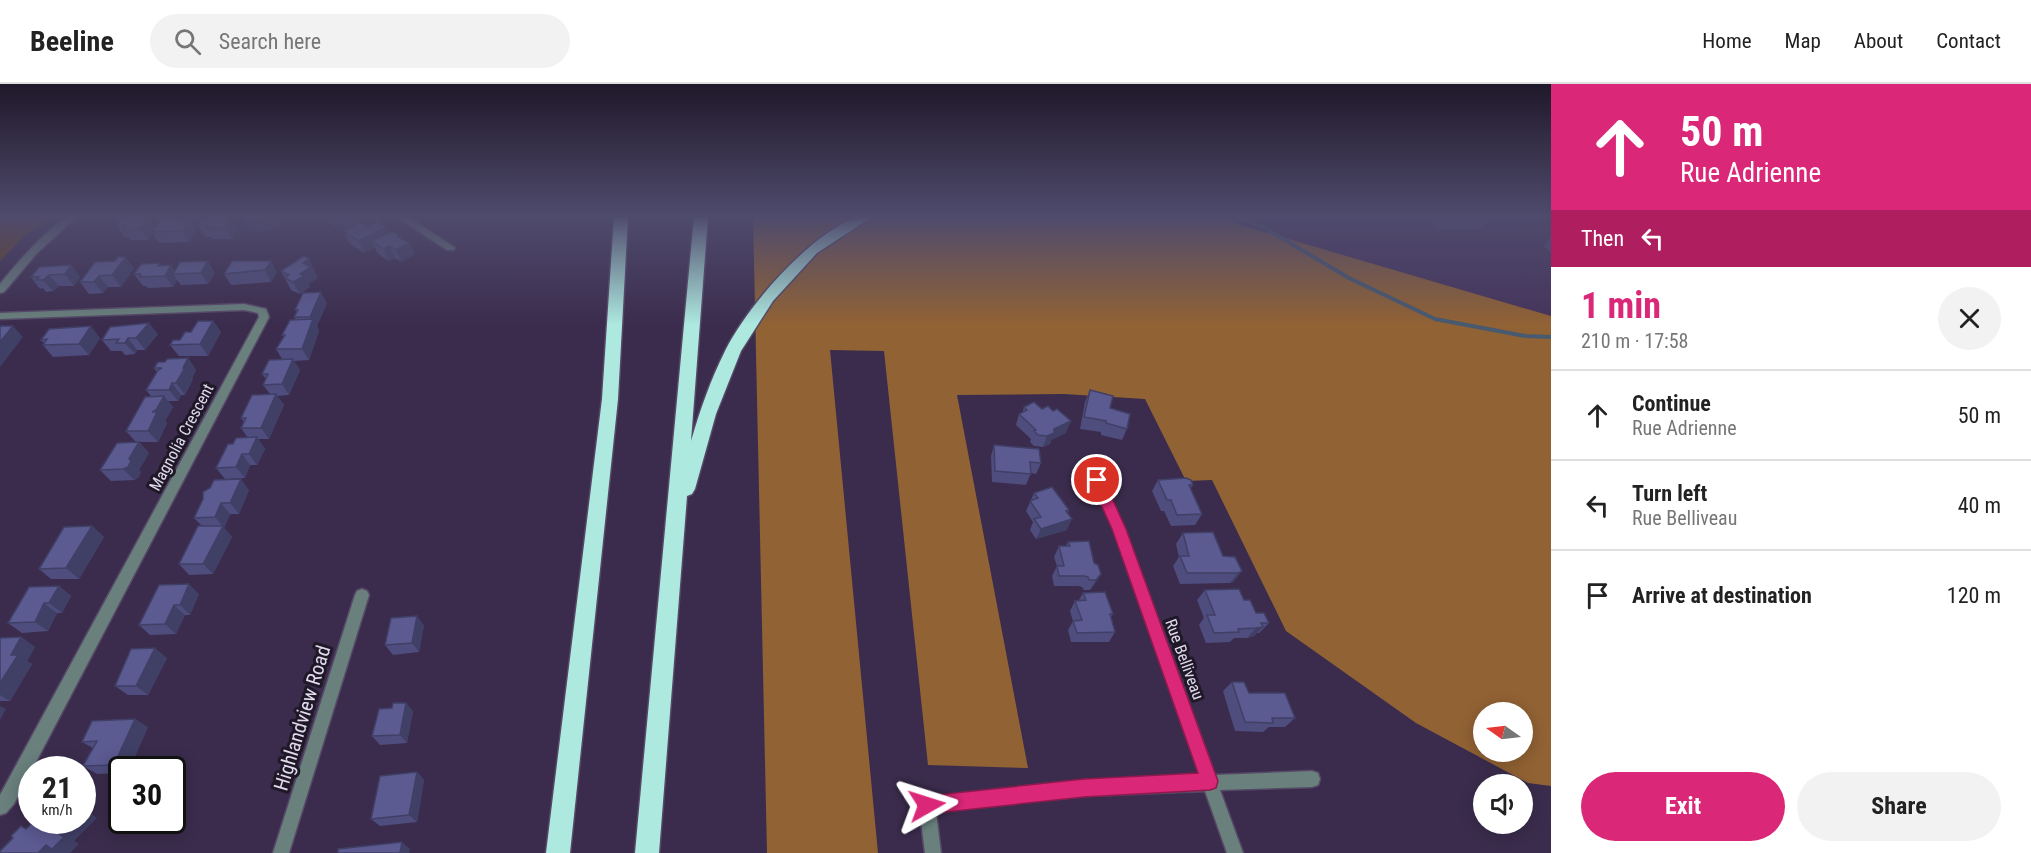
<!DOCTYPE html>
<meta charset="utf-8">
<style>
body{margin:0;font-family:"Roboto Condensed",sans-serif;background:#f2f2f2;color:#222;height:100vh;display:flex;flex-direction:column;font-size:22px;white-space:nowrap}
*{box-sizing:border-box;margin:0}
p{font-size:20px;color:#767676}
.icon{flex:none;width:33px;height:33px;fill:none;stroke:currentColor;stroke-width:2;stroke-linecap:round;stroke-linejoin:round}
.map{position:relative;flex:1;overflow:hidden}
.details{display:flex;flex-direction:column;background:#fff;width:480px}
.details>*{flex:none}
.top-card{background:#db2777;color:#fff;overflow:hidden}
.needle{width:39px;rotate:284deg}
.tools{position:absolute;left:1473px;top:618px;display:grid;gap:12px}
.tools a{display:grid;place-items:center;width:60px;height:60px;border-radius:50%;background:#fff;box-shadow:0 3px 15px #0003;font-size:30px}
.speed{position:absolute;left:18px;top:672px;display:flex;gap:12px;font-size:30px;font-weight:700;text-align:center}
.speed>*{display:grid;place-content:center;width:78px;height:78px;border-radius:50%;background:#fff;box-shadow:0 3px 15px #0003;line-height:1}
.speed small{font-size:15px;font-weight:400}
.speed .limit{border:3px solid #111;border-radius:9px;background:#fff;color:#111}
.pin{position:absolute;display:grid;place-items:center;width:51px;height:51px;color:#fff;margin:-26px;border:3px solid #fff;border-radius:50%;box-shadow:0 2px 6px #0007}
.me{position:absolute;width:66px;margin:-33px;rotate:84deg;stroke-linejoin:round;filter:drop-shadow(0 0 4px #0008)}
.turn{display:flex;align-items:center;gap:21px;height:126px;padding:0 30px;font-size:27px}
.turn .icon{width:78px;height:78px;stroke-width:2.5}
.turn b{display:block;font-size:42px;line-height:51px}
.then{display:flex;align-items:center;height:57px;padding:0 30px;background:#0003;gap:12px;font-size:22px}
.round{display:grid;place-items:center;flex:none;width:63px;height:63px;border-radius:32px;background:#f2f2f2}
.overview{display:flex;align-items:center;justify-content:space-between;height:102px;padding:0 30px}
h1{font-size:36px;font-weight:700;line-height:45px;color:#db2777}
.action{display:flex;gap:12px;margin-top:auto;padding:12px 30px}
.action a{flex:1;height:69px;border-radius:36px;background:#db2777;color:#fff;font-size:24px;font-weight:700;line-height:69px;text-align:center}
.action a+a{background:#f2f2f2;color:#222}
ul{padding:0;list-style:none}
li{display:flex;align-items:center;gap:18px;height:90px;padding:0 30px;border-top:2px solid #e0e0e0}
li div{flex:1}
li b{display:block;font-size:22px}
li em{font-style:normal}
header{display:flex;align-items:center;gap:36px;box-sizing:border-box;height:84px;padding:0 30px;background:#fff;border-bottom:2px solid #e0e0e0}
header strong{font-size:28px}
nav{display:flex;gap:33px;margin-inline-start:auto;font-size:21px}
.search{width:420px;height:54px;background:#f2f2f2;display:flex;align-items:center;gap:15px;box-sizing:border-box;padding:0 21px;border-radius:33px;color:#767676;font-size:22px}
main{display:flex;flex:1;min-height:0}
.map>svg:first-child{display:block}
</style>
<header>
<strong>Beeline</strong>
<div class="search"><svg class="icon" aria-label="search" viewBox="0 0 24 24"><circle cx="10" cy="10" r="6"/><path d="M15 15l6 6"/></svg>Search here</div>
<nav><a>Home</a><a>Map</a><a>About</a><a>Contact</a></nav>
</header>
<main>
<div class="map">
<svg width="1551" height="769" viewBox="0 0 1551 769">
<rect width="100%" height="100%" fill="#3b2c4d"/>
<path fill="#45335b" d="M1222,133h329v99l-317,-93z"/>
<path fill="#674118" d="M0,133h52l-30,21 -22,23z"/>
<path fill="#916234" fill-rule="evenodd" d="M753,133h469l12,6 317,93v470l-23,-3 -112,-60 -130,-92 -74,-151 -26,1 -41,-82 -81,-5 -107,1 71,373 -100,-3 -44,-414 -54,-1 48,503h-111zM1484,628h38v40h-38z"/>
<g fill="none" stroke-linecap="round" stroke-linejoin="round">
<path stroke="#485a6f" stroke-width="4" d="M1237,133l26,10 86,51 86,41 90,17 26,1"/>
<g stroke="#564867" stroke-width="3">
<g id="minor">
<path d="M66,133h11l-40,36 -33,39 -4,1v-9c20,-25 41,-48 66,-67z"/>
<path d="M397,133h11l47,31 -2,2h-6z"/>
<path d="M244,220l22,5 3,8 -255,487 -8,9 -6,2v-20l259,-478 -1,-4 -14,-3 -244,9v-6z"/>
<path d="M1097,391l4,2 24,52 90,246 97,-4 6,2 2,6 -2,6 -6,2 -92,3 23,63h-16l-22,-62 -121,5 -148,16 5,41h-16l-6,-48 2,-6 6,-2 157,-17 116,-4 -87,-247 -22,-49 2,-3z"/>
<path d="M362,505l5,2 2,4 -80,258h-16l82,-258 2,-4z"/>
</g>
</g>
<g stroke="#564867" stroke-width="3">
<g id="motorway">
<path d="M614,133h14l-10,182 -48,454h-24l56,-454z"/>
<path d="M694,133h14l-17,224c9,-31 20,-62 34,-90 22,-45 83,-114 129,-133 5,-2 12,-1 18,-1l-55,36 -44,48 -32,50 -25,63 -21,75 -3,5 -5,2 -28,357h-24z"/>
</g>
</g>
<use href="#minor" fill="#69807c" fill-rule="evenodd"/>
<use href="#motorway" fill="#aee9e0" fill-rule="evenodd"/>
</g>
<g fill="#4e4d7d">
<path d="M148,133l7,10 7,-10h14l1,2 20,11 -8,12 -30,1 -7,-10 -4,7h-17l-2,-3h-5l-8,-12z"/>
<path d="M327,133h33l2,5 5,5h19l3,5 21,11 5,11 -14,8 -6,-4 -6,3 -12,-8 -2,-6 -11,6 -15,-10 -5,-12 4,-2 -8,-5 -5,3 -5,-3z"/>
<path d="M1426,133h63l-9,12h-44z"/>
<path d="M230,134l7,11 -4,10h-20l-2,-2h-6l-7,-12z"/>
<path d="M1551,153v16l-7,-7z"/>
<path d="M115,177l19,7 -13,19h-13l-5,6 -14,1 -9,-12z"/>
<path d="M232,177l45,11 -6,10 -40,3 -7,-11z"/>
<path d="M160,179l2,3 13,5 40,2 -7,11 -27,1 -4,-5 -4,7 -25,1 -2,-2h-3l-9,-12z"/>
<path d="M71,181l9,12 -6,9h-15l-6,5 -7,1 -3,-4 -3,1 -9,-12z"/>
<path d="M315,186l-1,1 4,7 -10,6 2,3 -10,7 -9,-4 -10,-19z"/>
<path d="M327,219l-10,23 2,5 -10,29 -15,1 6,9 -11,25 -12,1 7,9 -15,34h-11l7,10 -8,16h-7l-5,13 -20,1 -9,-11 17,-24 15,-6 -7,-10 3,-6 -3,-4 29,-24 -7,-9 3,-6 -4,-5 20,-15 -6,-10 8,-12 -2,-2 14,-15 -2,-3 3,-4 -2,-3z"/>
<path d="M213,237l8,11 -13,24h-29l-9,-11 10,-5 11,-8z"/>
<path d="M158,250l-13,16h-8l-2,4 -10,1 -3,-4h-11l-9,-11z"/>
<path d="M100,254l-11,17 -36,2 -10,-12 1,-2 -3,-3z"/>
<path d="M188,274l8,12 -4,8 1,1 -8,16h-4l-3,6h-10l5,6 -8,14 2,2 -9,19h-19l10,11 -10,17 2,2 -3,6 -4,2 -23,1 -11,-11 36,-28 -10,-11 25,-35 -5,-6 11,-18 -3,-4 11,-6z"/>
<path d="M1090,306l20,18 17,21 -5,11 -21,-5v-3l-21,-3 5,-27z"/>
<path d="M1024,323l42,26 -15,7 -1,4 -7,3 -9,-1 -4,-4 1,-3 -15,-14 3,-11 3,-1z"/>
<path d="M994,361l47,18 -5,11 -5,-1 -5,12 -34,-3 -1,-26z"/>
<path d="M1158,396l35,5 -3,4 12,25 -7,11 -24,1 -7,-15h-3l-9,-20z"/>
<path d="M249,406l-10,24h-9l-6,14 8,9 -19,37 -24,1 -10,-11 23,-38 -8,-8 9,-19z"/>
<path d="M1034,409l35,17 -1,3 -1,17 -31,9 -6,-9 3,-8 -7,-11z"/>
<path d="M92,442l12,11 -25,42h-28l-12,-10z"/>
<path d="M1183,449l40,23 19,15 -9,11 -3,1 -50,1 -7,-18 6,-9 -3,-13z"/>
<path d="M1068,458l26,21 7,11 -11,16h-6l-2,-3 -4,-1h-24l-2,-10 5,-10 -3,-9 5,-11h7z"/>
<path d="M159,501l40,9 -9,21h-5l-9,19 -26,1 -11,-10z"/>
<path d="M59,502l12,10 -9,17h-5l-9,18 -26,2 -14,-10z"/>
<path d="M1205,506l39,10 12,13 13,10 -10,10h-2l-3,3 -7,2h-13l-4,4 -24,1 -7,-18 5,-7 -7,-18z"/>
<path d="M1083,509l30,21 -2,3 4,15 -6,10h-38l-3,-12 5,-9 -3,-10 5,-10 4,-1z"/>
<path d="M424,541l-5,27 -26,3 -8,-10z"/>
<path d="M21,553l14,10 -8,14 5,3 -22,37h-10v-63z"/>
<path d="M167,574l-19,37h-20l-13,-9z"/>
<path d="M1232,598l17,11 46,25 -10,9h-16l-6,5 -28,-1 -12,-40z"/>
<path d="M392,624l21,3 -6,32 -27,2 -8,-9z"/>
<path d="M148,643l-19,43h-7v3l-25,1 -14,-8 10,-18 -11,-6z"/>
<path d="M417,688l7,8 -7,42 -37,4 -9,-7z"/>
</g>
<g fill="#403f66">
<path d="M148,133l8,11 -4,4v1l-4,7 -8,-12z"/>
<path d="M271,133h9l2,11 -31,6 -6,-11z"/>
<path d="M330,133h7l3,7 -5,3z"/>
<path d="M344,133h16l2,5 -14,7 -5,-11z"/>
<path d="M230,134l7,11 -4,10 -7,-11z"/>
<path d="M190,135l7,11 -8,12 -7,-11z"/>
<path d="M386,143l5,11 -19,3 3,6 -11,6 -5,-12z"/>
<path d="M401,152l4,10 5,-3 5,11 -14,8 -5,-12 2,-13z"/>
<path d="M390,162l5,12 -6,3 -5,-12z"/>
<path d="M126,173l8,11 -13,19 -9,-12z"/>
<path d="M309,175l6,11 -1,1 4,7 -10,6 2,3 -10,7 -7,-12 10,-19z"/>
<path d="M208,177l7,12 -7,11 -7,-11z"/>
<path d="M271,177l6,11 -6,10 -6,-12z"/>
<path d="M160,179l7,10 4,-8 6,9h-4l4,6 -4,7 -15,-21z"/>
<path d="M71,181l9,12 -6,9 -9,-12z"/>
<path d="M49,191l10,11 -6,5 -10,-11z"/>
<path d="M99,192l9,11 -5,6 -9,-11z"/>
<path d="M321,208l6,11 -10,23 2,5 -10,29 -7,-11 10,-28 -2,-4z"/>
<path d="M213,237l8,11 -13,24 -8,-12z"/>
<path d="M149,239l9,11 -13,16 -9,-12z"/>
<path d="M13,242l10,11 -23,30v-25z"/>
<path d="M91,242l9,12 -11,17 -10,-11z"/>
<path d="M128,254l9,12 -2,4 -10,-11z"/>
<path d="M188,274l8,12 -4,8 1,1 -8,16 -9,-12z"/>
<path d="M293,275l7,11 -11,25 -7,-11z"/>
<path d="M172,299l9,12 -3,6 -9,-11z"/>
<path d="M276,310l8,11 -15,34 -8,-11z"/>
<path d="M164,312l9,11 -8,14 2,2 -9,19 -10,-11 4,-19z"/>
<path d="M1071,337l-5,12 -15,7 -1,4 -7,3 4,-11 7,-7z"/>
<path d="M257,353l8,12 -8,16 -8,-11z"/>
<path d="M139,358l10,11 -10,17 -10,-11z"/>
<path d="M242,370l8,11 -5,13 -9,-11z"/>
<path d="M131,377l10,11 -3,6 -4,2 -11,-11z"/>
<path d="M241,395l8,11 -10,24 -9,-11z"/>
<path d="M221,419l9,11 -6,14 -9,-11z"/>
<path d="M1072,435l-5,11 -31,9 5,-10z"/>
<path d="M92,442l12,11 -25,42 -13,-11z"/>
<path d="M223,442l9,11 -19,37 -10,-10z"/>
<path d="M1242,487l-9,11 -3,1 8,-10z"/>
<path d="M1101,490l-6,10 -5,6 6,-10z"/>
<path d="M189,500l10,10 -9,21 -10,-10z"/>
<path d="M59,502l12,10 -9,17 -13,-10z"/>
<path d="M44,519l13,10 -9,18 -13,-9z"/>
<path d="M174,521l11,10 -9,19 -11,-10z"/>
<path d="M417,532l7,9 -5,27 -7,-9z"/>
<path d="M1263,543l-9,9 -7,2 9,-10z"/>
<path d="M21,553l14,10 -8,14 5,3 -22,37 -10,-6v-12l11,-28z"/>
<path d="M155,564l12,10 -19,37 -12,-9z"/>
<path d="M406,619l7,8 -6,32 -7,-8z"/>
<path d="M0,622l6,3 -6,11z"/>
<path d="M135,635l13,8 -19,43h-7l-8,-5z"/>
<path d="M417,688l7,8 -7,42 -8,-7z"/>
<path d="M82,723l15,11 -23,23 5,3 -9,9h-32l34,-33h10z"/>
<path d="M402,758l8,7 -1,4h-9z"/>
</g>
<g fill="#5b5a91" stroke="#403f66" stroke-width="1.5">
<path d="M122,133h26l-8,11 -17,1 3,-4h-10z"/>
<path d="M162,133h12l-1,2h17l-8,12 -30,1z"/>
<path d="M208,133h19l3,1 -4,10h-20l2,-3h-10l5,-7z"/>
<path d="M245,133h26l-26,6z"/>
<path d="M378,137l8,6 -27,14 -15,-10 18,-9 5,5z"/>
<path d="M392,147l9,5 -3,1 12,6 -14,7 -6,-4 -6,3 -12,-8z"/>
<path d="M304,172l5,3 -6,4 8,4 -11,7 4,2 -11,6 -8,-4 4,-3 -8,-4z"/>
<path d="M118,173h8l-14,18 -13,1 -5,6h-14l15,-20 20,-1z"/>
<path d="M208,177l-7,12 -28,1 7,-12z"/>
<path d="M232,177h39l-6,9 -41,4z"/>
<path d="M160,179l-2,3 13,-1 -6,11 -25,1 1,-3h-7l7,-10z"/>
<path d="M71,181l-6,9 -16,1 -6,5h-7l3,-3h-8l8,-10z"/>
<path d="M321,208l-11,25h-16l4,-7h-3l8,-17z"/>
<path d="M313,235l-11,30h-26l9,-14h-3l8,-15z"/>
<path d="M198,237h15l-13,23 -30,1 3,-5h7l5,-8h6z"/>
<path d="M149,239l-13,15h-8l-3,5h-9l3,-4 -17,1 8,-13z"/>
<path d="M0,242h13l-13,16z"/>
<path d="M91,242l-12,18 -36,1 4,-6 -6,1 8,-11z"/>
<path d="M188,274l-5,10h2l-9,15h-4l-3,7h-23l12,-20 4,-2h-8l4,-6h7l2,-3z"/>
<path d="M293,275l-11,25 -19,1 5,-11h-6l7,-14z"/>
<path d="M1090,306l23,6 -3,12 20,6 -3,15 -21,-6v-2l-22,-4z"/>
<path d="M276,310l-15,34h-20l5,-10h-5l11,-23z"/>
<path d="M164,312l-8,14 -4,2h5l-9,19h-22l19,-34z"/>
<path d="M1034,318l8,7 6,-3 5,5 4,-2 14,12 -17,8v4l-7,3 -9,-1 -4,-4 2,-1 -17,-16 8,-4 -3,-3z"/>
<path d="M257,353l-8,17h-7l-6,13 -20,1 12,-24h5l3,-6z"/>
<path d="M139,358l-10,17 2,2 -3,6 -5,2 -23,1 17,-27z"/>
<path d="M994,361l45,4 2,14 -11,-1 1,12 -36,-3z"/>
<path d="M1186,394l5,2 2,5h-4l13,29 -25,1 -6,-15h-4l-9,-20z"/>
<path d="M241,395l-11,24h-9l-6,14 -21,1 9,-19v-7l7,-4 4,-8z"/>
<path d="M1052,403l17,23 -3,1 6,8 -31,10 -7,-10 7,-2 -11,-16 8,-3 -4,-5z"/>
<path d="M92,442l-26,42 -27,1 25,-42z"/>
<path d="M198,442h25l-20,38h-24z"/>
<path d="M1213,448l10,24 12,1 7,14 -4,2h-51l-7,-17h9l-6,-23z"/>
<path d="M1089,457l5,22 4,2 3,9 -5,6h-7l-1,-3 -4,-1h-25l-2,-10h7l-5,-20h11l-2,-4z"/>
<path d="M189,500l-9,21h-6l-9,19 -26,1 20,-40z"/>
<path d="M59,502l-10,17h-5l-9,19 -27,1 21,-36z"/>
<path d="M1239,505l5,11h6l6,13h8l5,10h-8l2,4 -7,1 -18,1 1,3 -25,1 -7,-18h8l-10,-25z"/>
<path d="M1105,508l8,22h-3l5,18 -38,1 -4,-12 9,-1 -7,-19 11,-1 -3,-7z"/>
<path d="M417,532l-5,27 -27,2 6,-27z"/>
<path d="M21,553l-10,18h7l-18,28v-45z"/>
<path d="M155,564l-19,38h-21l16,-37z"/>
<path d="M1232,598h12l5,11h36l10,25h-23l1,5 -28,-1z"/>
<path d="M393,619h13l-6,32 -28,1 7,-27 13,-1z"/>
<path d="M135,635l-21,46 -31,1 14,-25 -15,1 10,-21z"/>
<path d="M417,688l-8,43 -38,4 9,-43z"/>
<path d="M35,736h37l-13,14 5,3 -12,12 -6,-4 -8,8h-38v-2l13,-13 -2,-2 10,-10 5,3z"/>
<path d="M402,758l-2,11h-62v-4z"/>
</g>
<linearGradient id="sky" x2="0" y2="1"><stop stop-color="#20182a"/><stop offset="0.55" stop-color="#4f4b6d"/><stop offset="1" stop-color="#4f4b6d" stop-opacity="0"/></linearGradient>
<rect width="1551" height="241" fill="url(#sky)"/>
<path fill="#db2777" stroke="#8e194d" stroke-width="1.5" d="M1097,390l5,2 24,53 92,252 -2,7 -6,2 -126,7 -157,17 -6,-3 -3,-6 3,-6 6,-3 157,-17 114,-6 -86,-244 -22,-49z"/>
<g text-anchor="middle" stroke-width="6" stroke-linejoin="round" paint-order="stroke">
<g font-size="16" fill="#e2daef" stroke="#1f1827">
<text transform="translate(181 353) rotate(-62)" y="6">Magnolia Crescent</text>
<text transform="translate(1185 575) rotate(70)" y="6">Rue Belliveau</text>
</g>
<g font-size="20" fill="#e2daef" stroke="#1f1827">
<text transform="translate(302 634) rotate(-73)" y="7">Highlandview Road</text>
</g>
</g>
</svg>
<div class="tools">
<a><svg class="needle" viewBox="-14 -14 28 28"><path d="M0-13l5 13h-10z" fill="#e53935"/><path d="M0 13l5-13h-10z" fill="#767676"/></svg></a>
<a><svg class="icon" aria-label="sound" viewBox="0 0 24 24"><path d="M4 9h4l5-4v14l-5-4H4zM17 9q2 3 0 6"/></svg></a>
</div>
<div class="speed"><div>21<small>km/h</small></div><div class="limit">30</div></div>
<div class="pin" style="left:1097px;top:396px;background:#d93025"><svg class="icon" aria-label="arrive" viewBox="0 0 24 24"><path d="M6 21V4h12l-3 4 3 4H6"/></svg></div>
<svg class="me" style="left:927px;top:721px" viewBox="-20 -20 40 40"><path d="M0-17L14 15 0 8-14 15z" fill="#db2777" stroke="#fff" stroke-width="4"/></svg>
</div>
<section class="details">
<div class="top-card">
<div class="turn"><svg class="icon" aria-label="ahead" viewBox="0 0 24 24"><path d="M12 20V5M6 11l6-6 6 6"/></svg><div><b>50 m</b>Rue Adrienne</div></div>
<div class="then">Then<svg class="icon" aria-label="left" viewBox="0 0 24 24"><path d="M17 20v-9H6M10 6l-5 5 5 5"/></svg></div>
</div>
<div class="overview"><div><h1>1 min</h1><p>210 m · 17:58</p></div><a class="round"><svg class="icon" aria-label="close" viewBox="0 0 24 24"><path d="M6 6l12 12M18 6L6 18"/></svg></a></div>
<ul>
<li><svg class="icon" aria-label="ahead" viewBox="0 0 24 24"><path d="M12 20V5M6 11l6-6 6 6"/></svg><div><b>Continue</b><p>Rue Adrienne</p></div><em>50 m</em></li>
<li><svg class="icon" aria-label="left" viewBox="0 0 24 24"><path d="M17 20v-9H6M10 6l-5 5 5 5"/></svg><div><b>Turn left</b><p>Rue Belliveau</p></div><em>40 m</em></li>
<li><svg class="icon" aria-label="arrive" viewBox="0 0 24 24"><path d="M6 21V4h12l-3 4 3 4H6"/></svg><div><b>Arrive at destination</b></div><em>120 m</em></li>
</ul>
<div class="action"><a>Exit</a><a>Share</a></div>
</section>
</main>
